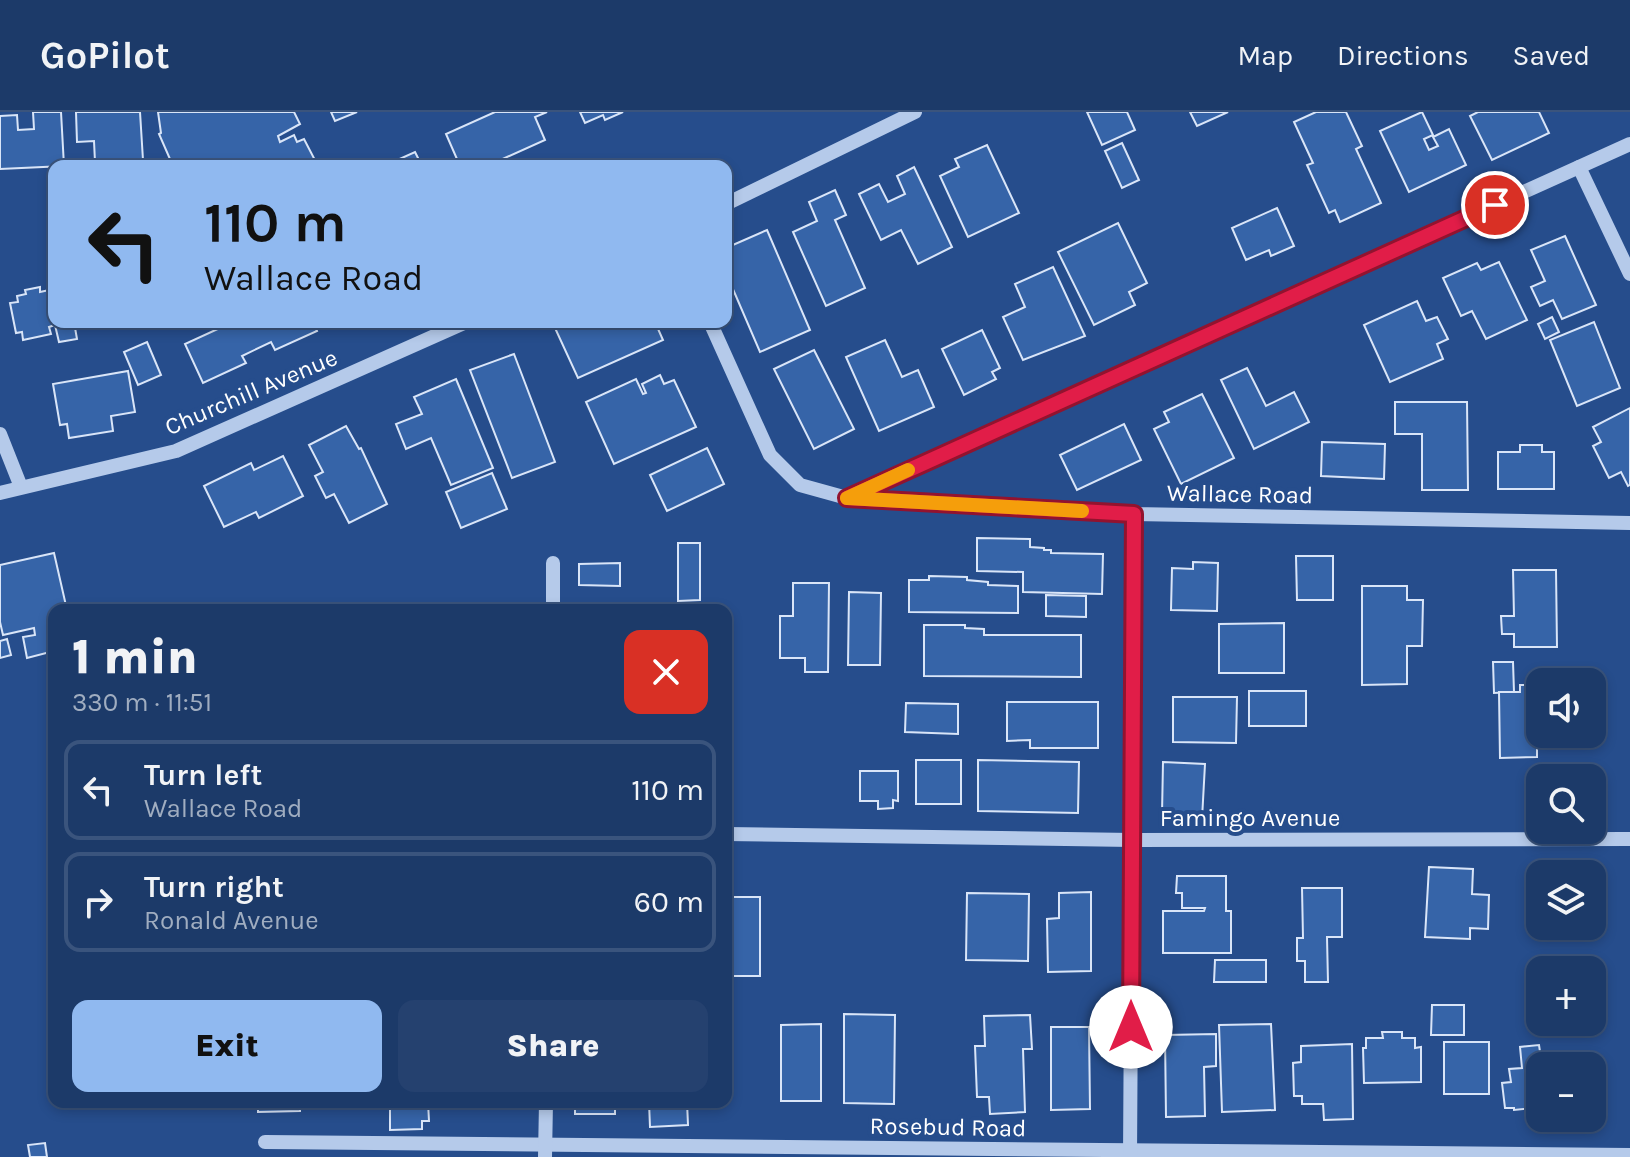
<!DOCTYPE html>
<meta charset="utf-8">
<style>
body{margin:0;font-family:Karla,sans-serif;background:#25416f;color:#f1f3f6;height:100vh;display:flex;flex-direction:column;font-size:30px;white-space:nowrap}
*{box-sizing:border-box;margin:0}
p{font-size:26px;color:#a0adc0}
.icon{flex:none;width:44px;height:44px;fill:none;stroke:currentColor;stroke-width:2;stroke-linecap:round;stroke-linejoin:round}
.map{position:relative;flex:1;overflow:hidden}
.drawer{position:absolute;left:48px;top:492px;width:684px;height:504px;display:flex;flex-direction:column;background:#1c3a69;border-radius:16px;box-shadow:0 4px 12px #0003,0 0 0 2px #3a547d}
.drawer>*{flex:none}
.hud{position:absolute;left:48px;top:48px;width:684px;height:168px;border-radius:16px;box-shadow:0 4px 12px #0003,0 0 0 2px #3a547d;background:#90b9f0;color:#111;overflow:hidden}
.fabs{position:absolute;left:1526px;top:556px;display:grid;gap:16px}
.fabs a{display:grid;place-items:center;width:80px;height:80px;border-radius:16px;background:#1c3a69;box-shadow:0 4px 12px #0003,0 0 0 2px #3a547d;font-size:40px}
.pin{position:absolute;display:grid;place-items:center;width:68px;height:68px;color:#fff;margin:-34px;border:4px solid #fff;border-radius:50%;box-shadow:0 2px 8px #0007}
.me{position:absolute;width:88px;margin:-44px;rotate:0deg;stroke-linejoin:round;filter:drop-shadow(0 0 6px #0008)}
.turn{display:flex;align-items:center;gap:28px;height:168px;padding:0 24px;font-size:36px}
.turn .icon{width:104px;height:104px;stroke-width:2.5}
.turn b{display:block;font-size:56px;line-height:68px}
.round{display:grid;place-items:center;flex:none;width:84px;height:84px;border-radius:16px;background:#25416f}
.headline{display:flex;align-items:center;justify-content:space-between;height:136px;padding:0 24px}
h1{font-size:48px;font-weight:800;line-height:60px}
.cta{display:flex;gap:16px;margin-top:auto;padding:16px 24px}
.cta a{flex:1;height:92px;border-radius:16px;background:#90b9f0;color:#111;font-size:32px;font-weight:800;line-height:92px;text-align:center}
.cta a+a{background:#25416f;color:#f1f3f6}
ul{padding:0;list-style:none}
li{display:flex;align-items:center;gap:24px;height:100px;margin:0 16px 12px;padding:0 8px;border:4px solid #3a547d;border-radius:16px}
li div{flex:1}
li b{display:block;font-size:30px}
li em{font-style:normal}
header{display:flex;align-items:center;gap:48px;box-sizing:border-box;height:112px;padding:0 40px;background:#1c3a69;border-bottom:2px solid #3a547d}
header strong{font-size:38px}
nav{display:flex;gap:44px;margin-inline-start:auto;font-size:28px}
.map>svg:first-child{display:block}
</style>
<header>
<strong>GoPilot</strong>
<nav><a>Map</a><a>Directions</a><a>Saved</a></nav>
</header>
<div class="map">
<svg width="1630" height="1045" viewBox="0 0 1630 1045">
<rect width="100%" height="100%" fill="#264d8c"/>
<g fill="#3664a8" stroke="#d9e5f8" stroke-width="2">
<path d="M33,0h28l3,54 -64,3v-53l17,-1 1,15 16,-1z"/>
<path d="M76,0h64l3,48 -48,2 -1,-21 -17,1z"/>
<path d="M158,0h136l6,12 -22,12 2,6 14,-7 3,7 7,-3 14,27h-145l-14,-32 2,-1z"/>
<path d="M331,0h26l-22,9z"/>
<path d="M495,0h52l-12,5 10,23 -58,26h-27l-14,-32z"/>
<path d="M580,0h43l-18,8 -2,-5 -18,8z"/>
<path d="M1087,0h40l8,18 -33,15z"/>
<path d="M1190,0h38l-31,14z"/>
<path d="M1316,0h30l16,34 -6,3 25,54 -41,19 -5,-12 -6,3 -22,-48 6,-2 -19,-41z"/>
<path d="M1422,0l11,23 -9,4 5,11 9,-4 -5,-9 16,-8 17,36 -57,27 -29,-61z"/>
<path d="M1478,0h61l10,21 -57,27 -22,-44z"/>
<path d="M1122,31l17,37 -17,8 -17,-37z"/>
<path d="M987,33l32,68 -51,24 -28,-61 19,-9 -4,-8z"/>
<path d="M415,40l7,14h-38z"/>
<path d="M914,55l38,80 -34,17 -17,-34 -20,10 -22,-46 20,-10 9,18 17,-8 -8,-18z"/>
<path d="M835,78l11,25 -11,5 30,68 -39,18 -33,-74 24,-11 -8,-19z"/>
<path d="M1277,96l17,38 -23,10 -2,-6 -23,10 -14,-32z"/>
<path d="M1118,111l29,60 -18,9 6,13 -41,20 -36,-73z"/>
<path d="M767,118l43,100 -50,22 -34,-79v-25z"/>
<path d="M1565,124l31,69 -34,14 -9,-19 -13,6 -9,-19 14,-6 -14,-31z"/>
<path d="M1499,150l28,58 -41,19 -14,-28 -11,5 -18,-38 34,-15 4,7z"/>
<path d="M1053,155l32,69 -62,24 -20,-43 22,-10 -10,-23z"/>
<path d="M40,175v5l14,-3v33h20l3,17 -18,3 -4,-17 -6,2 2,7 -28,6 -1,-8 -6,1 -6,-30 8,-1 -1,-6 9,-2 -1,-4z"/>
<path d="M1417,189l9,20 11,-4 11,22 -11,5 6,15 -53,23 -26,-57z"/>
<path d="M1552,205l7,15 -14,7 -7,-15z"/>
<path d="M217,210h96l4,9 -42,19 -4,-8 -29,14 4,7 -43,20 -18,-39 35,-16z"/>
<path d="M568,210h87l8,18 -85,38 -23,-50z"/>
<path d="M1594,210l26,66 -43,18 -27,-66z"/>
<path d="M982,218l18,38 -8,4 4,7 -32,16 -22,-46z"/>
<path d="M885,228l17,37 16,-7 16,37 -55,24 -33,-74z"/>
<path d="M147,230l14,33 -23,10 -14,-33z"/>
<path d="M814,238l40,79 -40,20 -40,-80z"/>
<path d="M514,242l41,108 -43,16 -42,-108z"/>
<path d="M1247,256l19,38 28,-14 15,30 -55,27 -33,-69z"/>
<path d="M128,259l7,41 -24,4 2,15 -44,7 -2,-14 -7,1 -7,-41z"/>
<path d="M660,263l4,9 10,-4 22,47 -82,37 -28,-62 50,-23 7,15 3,-1 -4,-9z"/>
<path d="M456,267l37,89 -42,17 -20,-47 -25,11 -10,-25 26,-10 -8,-17z"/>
<path d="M1202,282l32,64 -53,26 -27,-55 15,-7 -5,-10z"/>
<path d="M1395,290h72l1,88h-46v-56h-27z"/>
<path d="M1630,296v77l-2,1 -7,-14 -12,6 -16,-32 8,-4 -8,-15z"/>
<path d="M1124,312l17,36 -64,30 -17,-35z"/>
<path d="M346,314l13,23 2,-1 26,56 -38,19 -15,-29 -8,4 -11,-22 8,-4 -14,-27z"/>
<path d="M1322,330l63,2 -1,35 -63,-3z"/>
<path d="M1520,333h22v7h12v37h-56v-37h22z"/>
<path d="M707,336l17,36 -57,27 -17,-36z"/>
<path d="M283,344l20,40 -44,22 -3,-6 -32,15 -20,-41 47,-23 3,7z"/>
<path d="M492,361l15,36 -46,19 -15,-36z"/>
<path d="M977,426l53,1v8l14,1v2h7v3l52,1 -1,40 -79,-2v-20l-46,-1z"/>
<path d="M678,431h22v57l-22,1z"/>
<path d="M54,441l13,57h-13v41l-27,7 -4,-21 12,-2 -1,-7 -31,7 -3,-13v-57z"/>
<path d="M1296,444h37v44h-36z"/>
<path d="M1193,450l25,1 -1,48 -46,-1 1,-42 21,1z"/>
<path d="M620,451v23l-41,-1v-21z"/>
<path d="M1513,458h43l1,77h-43v-13h-12l-1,-18h13z"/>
<path d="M929,464l38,1v3l21,2v3l30,1v27l-109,-1v-32h20z"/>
<path d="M793,471h36l-1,89h-23v-14h-25v-42h13z"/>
<path d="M1362,474h45v14h16l-1,46h-15v38l-45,1z"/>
<path d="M849,480l32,1 -1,72h-32z"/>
<path d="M1046,483l40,1v21l-40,-1z"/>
<path d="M1284,511v50h-65v-49z"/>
<path d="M924,513h41v3l19,1v6h97v42l-157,-1z"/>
<path d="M7,527l4,16 -11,3v-17z"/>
<path d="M1493,550h20l1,30 -20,1z"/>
<path d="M1534,561h22v9h-16v52l17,1h-20v22l-37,1 -1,-66h21v-7h14z"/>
<rect x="1249" y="579" width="57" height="35"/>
<path d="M1173,585h64l-1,46 -63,-1z"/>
<path d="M1007,590h91v46h-68v-8l-23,1z"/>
<path d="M906,591l52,1v30l-53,-2z"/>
<rect x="916" y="648" width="45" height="44"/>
<path d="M978,648l101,2 -1,51 -100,-2z"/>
<path d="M1163,650l42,2 -3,55 -37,-1 1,-4h-4z"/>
<path d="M860,659h38v30l-5,-1v8l-15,1v-8h-18z"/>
<path d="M1429,755l44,2 -1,25 17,1 -1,34 -18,-1v11l-45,-2z"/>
<path d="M1177,764h49v35h5v42h-68v-42h41l1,-3h-23v-15h-6z"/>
<path d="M1302,776h40v49h-15l1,45h-23v-21h-8v-23h6z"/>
<path d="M1091,780v79l-43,1 -1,-53 12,-1v-25z"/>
<path d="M967,781l62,1 -1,67 -62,-1z"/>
<rect x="726" y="785" width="34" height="79"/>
<path d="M1215,848h51v22h-52z"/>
<path d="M1432,893h32v30h-33z"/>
<path d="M844,902l51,1 -1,89 -50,-1z"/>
<path d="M1030,903l2,34h-9l2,63 -35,2 -1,-17h-12l-2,-51h10l-1,-30z"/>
<path d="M821,912v77h-40v-76z"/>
<path d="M1271,912l4,86 -53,2 -3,-87z"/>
<path d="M1051,915h38l1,82 -39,1z"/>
<path d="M1382,920h20v6h13v10l6,-1v35l-57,1 -1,-35h3v-10h17z"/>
<path d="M1216,922v32l-12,1 1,49 -39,1 -1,-82z"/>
<rect x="1444" y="930" width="45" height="52"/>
<path d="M1352,932l1,75 -29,1 -1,-16h-21v-8h-8l-1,-33 8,-1v-16z"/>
<path d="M1539,933l3,20 -12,2 5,41 -21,2v-2h-9l-3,-25 9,-1 -2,-13 13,-1 -2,-21z"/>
<path d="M258,990h42v9l-42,1z"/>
<path d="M390,990h38l1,19h-7v8l-32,1z"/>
<rect x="455" y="990" width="48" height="7"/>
<rect x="575" y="990" width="40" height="12"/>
<path d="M649,990h38l1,23 -38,2z"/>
<path d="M45,1031l2,14h-17l-2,-12z"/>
</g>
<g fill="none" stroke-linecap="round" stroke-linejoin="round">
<g stroke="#b5caea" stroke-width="14">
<path d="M1579,55l51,107"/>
<path d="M726,92l189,-92"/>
<path d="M710,210l60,133 30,30 47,13 287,16 496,9"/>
<path d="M0,322l21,53"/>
<path d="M0,381l176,-42 290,-129"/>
<path d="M851,384l779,-352"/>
<path d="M553,498v-47"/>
<path d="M726,722l406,6 498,-1"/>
<path d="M265,1030l1365,13"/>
<path d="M545,1045l1,-55"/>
<path d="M1130,1045l4,-643"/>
</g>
</g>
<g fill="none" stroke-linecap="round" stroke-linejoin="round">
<g stroke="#92132f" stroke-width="20">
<path id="route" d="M1131,915l3,-513 -287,-16 648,-293"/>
</g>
<use href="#route" stroke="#e11d48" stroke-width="14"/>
<path stroke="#f59e0b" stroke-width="14" d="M908,358l-61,28 235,13"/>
</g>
<g text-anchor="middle" stroke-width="8" stroke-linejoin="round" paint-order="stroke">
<g font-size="24" fill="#fff" stroke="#264d8c">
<text transform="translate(251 280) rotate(-23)" y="8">Churchill Avenue</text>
<text transform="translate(1240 382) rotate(1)" y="8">Wallace Road</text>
<text x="1250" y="714">Famingo Avenue</text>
<text transform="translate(948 1015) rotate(1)" y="8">Rosebud Road</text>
</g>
</g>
</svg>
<div class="fabs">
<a><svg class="icon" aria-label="sound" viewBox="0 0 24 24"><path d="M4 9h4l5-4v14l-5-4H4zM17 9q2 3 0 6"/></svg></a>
<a><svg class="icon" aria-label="search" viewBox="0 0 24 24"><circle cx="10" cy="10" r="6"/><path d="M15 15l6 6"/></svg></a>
<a><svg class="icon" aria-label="layers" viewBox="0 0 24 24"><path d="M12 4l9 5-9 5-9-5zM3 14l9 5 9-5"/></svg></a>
<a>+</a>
<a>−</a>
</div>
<div class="pin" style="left:1495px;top:93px;background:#d93025"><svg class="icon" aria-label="arrive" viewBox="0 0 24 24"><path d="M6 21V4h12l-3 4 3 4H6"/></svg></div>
<svg class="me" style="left:1131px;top:915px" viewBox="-20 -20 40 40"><circle r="19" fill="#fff"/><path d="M0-13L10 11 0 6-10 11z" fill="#e11d48"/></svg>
<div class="hud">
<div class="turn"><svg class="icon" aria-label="left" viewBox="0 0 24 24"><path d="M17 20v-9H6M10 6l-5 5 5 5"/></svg><div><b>110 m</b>Wallace Road</div></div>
</div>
<section class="drawer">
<div class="headline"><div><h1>1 min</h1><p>330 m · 11:51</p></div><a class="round" style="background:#d93025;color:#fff"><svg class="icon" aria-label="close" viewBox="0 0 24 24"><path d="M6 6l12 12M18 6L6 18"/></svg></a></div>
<ul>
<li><svg class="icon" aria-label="left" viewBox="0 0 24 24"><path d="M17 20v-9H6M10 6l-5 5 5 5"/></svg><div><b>Turn left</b><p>Wallace Road</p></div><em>110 m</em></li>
<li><svg class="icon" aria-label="right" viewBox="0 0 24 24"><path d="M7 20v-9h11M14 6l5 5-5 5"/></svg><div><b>Turn right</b><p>Ronald Avenue</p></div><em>60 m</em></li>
</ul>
<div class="cta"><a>Exit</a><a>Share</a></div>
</section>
</div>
